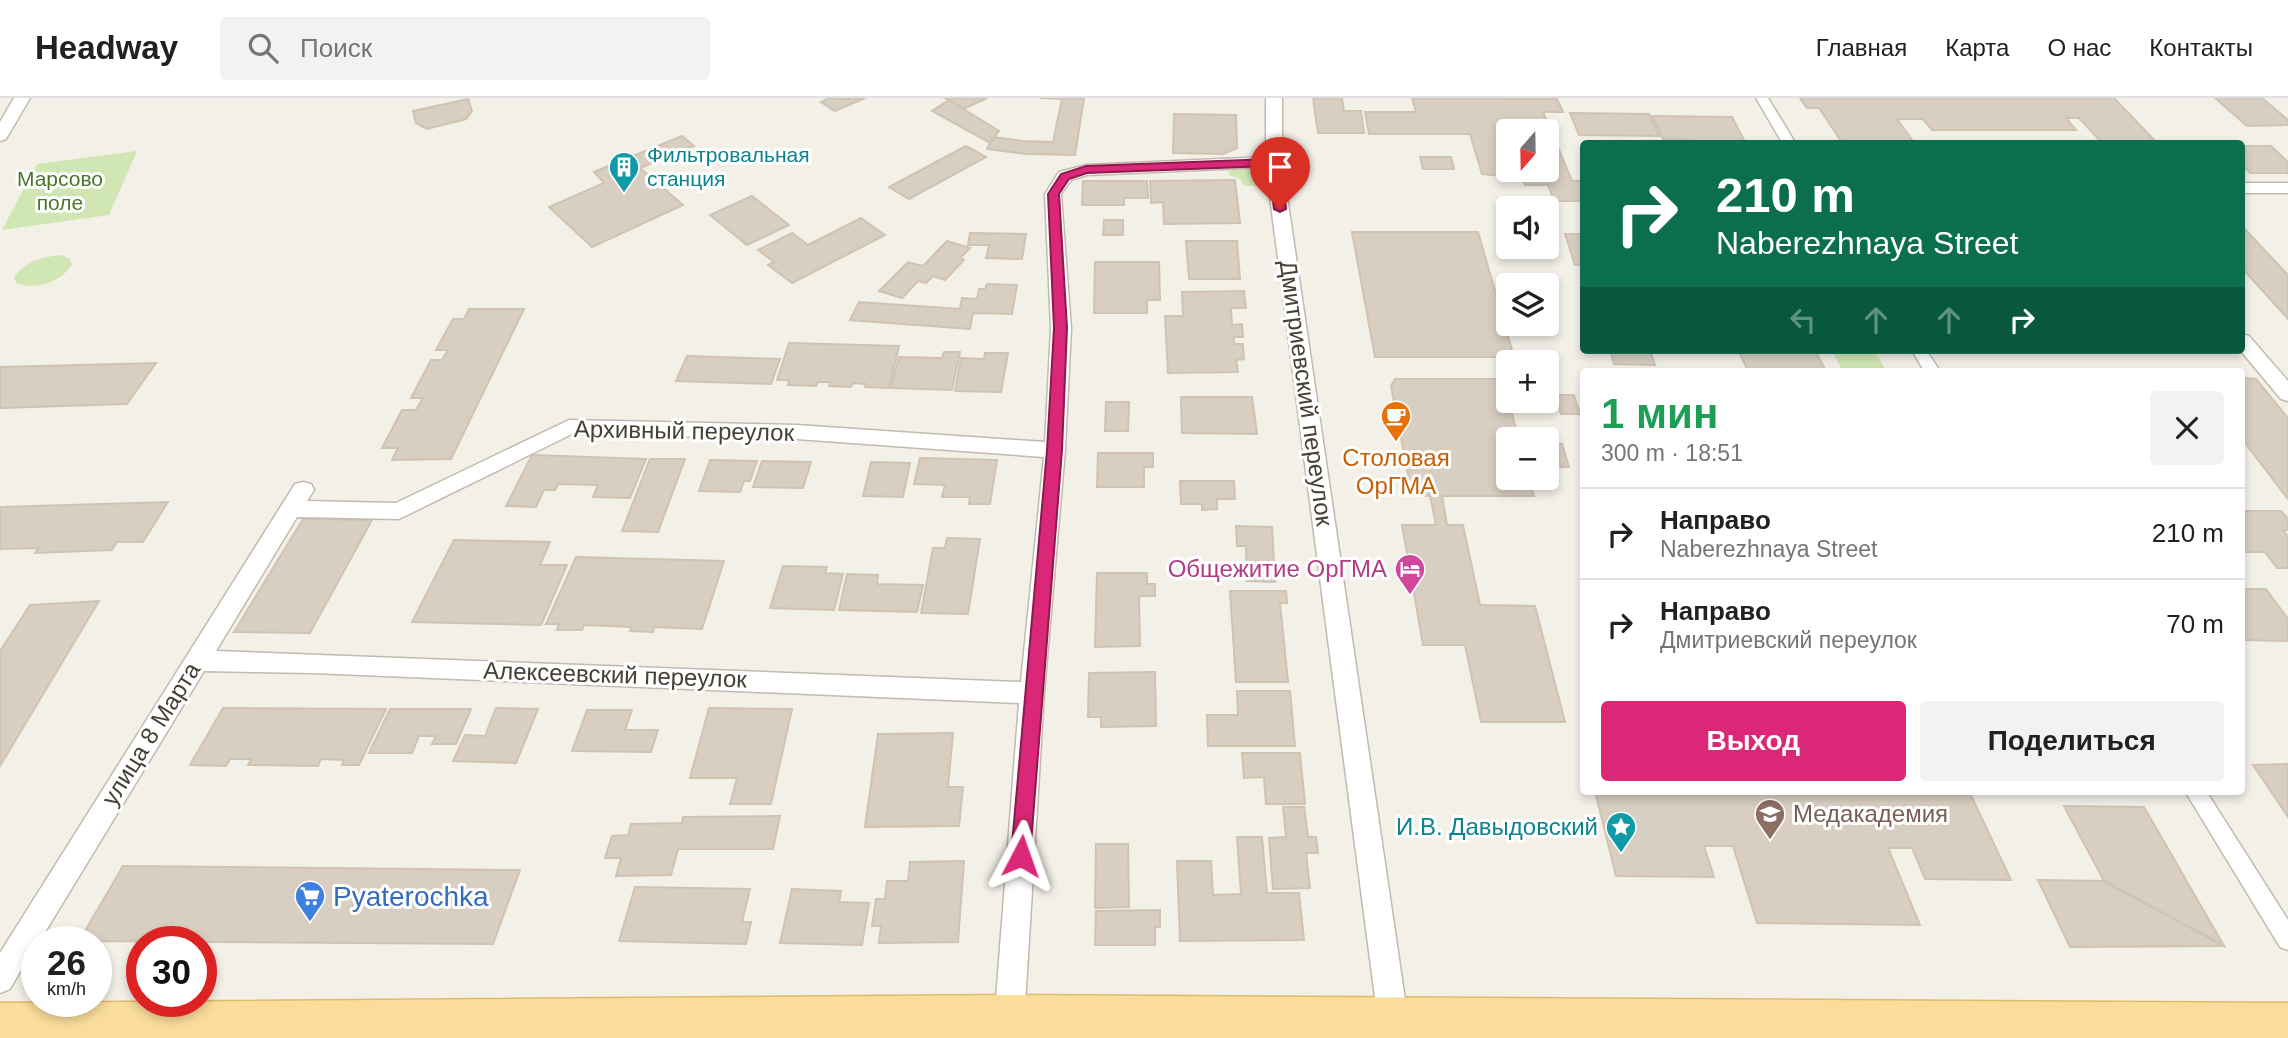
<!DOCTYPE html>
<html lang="ru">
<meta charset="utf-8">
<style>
body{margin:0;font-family:Arial,sans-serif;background:#f2f2f2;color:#202124;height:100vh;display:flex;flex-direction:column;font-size:26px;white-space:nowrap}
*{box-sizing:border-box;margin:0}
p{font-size:23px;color:#757577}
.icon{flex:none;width:38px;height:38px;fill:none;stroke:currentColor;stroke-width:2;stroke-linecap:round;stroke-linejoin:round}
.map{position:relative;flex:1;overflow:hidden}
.details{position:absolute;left:1580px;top:270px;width:665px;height:427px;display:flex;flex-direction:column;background:#fff;border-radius:7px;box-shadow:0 4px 10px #0003}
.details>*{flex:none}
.guide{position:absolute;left:1580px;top:42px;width:665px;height:214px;border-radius:7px;box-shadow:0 4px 10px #0003;background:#0b6e4f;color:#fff;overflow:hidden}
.needle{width:46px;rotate:200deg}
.tools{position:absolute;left:1496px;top:21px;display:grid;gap:14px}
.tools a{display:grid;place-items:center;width:63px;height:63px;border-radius:7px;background:#fff;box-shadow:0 4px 10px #0003;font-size:35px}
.speed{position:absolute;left:21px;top:828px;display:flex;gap:14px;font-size:35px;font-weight:700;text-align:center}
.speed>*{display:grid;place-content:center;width:91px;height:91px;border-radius:50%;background:#fff;box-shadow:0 4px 10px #0003;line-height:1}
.speed small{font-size:18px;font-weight:400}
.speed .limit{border:10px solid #d22;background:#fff;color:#111}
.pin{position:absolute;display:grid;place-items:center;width:60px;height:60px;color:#fff;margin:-72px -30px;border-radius:50% 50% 50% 0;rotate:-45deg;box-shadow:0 0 7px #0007}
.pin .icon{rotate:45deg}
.me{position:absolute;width:77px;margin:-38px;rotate:4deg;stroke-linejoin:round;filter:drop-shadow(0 0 5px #0008)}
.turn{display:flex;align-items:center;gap:24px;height:147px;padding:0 21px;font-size:32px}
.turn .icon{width:91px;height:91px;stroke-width:2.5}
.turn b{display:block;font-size:49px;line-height:60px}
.lanes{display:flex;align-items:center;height:66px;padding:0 21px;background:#0003;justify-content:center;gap:35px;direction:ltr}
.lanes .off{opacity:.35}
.round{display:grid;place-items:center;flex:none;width:74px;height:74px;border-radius:7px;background:#f2f2f2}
.headline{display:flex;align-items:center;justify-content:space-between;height:119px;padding:0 21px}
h1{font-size:42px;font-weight:700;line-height:52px;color:#1e9e55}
.button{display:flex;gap:14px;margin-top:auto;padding:14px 21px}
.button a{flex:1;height:80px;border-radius:7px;background:#db2777;color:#fff;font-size:28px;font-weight:700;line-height:80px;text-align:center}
.button a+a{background:#f2f2f2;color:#202124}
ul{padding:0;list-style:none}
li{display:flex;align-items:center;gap:21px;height:91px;padding:0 21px;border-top:2px solid #e0e0e0}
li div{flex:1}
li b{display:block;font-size:26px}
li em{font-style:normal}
header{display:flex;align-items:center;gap:42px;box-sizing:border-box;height:98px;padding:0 35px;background:#fff;border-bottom:2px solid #e0e0e0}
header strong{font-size:33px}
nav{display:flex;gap:38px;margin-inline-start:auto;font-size:24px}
.search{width:490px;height:63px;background:#f2f2f2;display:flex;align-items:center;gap:18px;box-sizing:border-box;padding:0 24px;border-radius:7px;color:#757577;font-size:26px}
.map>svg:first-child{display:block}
</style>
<header>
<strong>Headway</strong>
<div class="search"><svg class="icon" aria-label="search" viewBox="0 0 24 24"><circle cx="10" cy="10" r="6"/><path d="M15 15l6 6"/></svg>Поиск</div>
<nav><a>Главная</a><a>Карта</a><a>О нас</a><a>Контакты</a></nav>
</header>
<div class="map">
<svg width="2288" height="940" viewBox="0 0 2288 940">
<rect width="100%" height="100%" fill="#f3f0e8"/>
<g fill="#d0e6b3">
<path d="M137,53l-28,64 -107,15 35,-66z"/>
<path d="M1228,67h37l12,21h-32l-5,-7 -11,-4z"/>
<path d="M61,157l9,4 2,6c-12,17 -36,26 -56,18l-2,-6c12,-16 28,-20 47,-22z"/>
<path d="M1831,252h43l12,21h-43z"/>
</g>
<g fill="#d8cec1" stroke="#cfc3b2" stroke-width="2" fill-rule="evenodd">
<path d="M829,0l15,1 21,-1 -30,13 -14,-9z"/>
<path d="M945,0h42l-24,11z"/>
<path d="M1040,0h44l-9,57 -48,-1 -40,-5 6,-12 30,4 30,1 9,-43z"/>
<path d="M1313,0h29l2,13h17l3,22h-46z"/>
<path d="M1412,0l145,1 6,13h-20l29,69h12v20h-30l-6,-16h-23l-3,-7 -40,-4 -12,-40h-101l-4,-22h51zM1508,33h39v39h-39z"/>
<path d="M1800,0h314l44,46h-55l-24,-26h-13l10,12h-144l-9,-11h-26l18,25h-72l-24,-36h-12z"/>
<path d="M2215,0h47l26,22v5l-41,1z"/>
<path d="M468,1l4,12 -6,8 -39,10 -11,-6 -3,-12z"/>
<path d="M949,2l50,31 -9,12 -58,-32z"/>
<path d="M1570,15l79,1 10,22 -80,-1z"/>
<path d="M1174,16l62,1 1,33 -14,6 -50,-1z"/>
<path d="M1652,18l80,1 14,27 -83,-5z"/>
<path d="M682,38l12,10 -54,22 43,37 -91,42 -43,-40 55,-24 -10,-11z"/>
<path d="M966,48l20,11 -77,42 -20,-12z"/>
<path d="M2242,48h29l17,16v11h-38l-8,-8z"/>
<path d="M1420,59h31l3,12h-31z"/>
<path d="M1235,82l5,43 -76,1 -1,-22 -12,1 -1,-22z"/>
<path d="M1083,83h64l1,17h-24v7h-42z"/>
<path d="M752,98l37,29 -42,20 -37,-30z"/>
<path d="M861,120l24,17 -93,48 -24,-18 6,-3 -16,-12 34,-17 16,12z"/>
<path d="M1104,122h19v15h-20z"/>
<path d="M2242,128l46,49v44l-46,-51z"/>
<path d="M1352,134h126l36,125h-139z"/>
<path d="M970,135l56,1 -4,25 -36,-1 3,-13h-21z"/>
<path d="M1565,136h19v31h-9z"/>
<path d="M947,143l23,7 -10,10 4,2 -19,20 -12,-4 -7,7 -8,-2 -16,17 -23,-7 29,-29 15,4z"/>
<path d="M1186,143h51l3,38h-51z"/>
<path d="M1095,164h64l1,38h-13v13h-53z"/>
<path d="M987,186l30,1 -5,29 -39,-1 -3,16 -120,-9 9,-18 101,7 2,-11 15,1 2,-10h6z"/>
<path d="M1244,193l2,17h-15l1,17 10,-1 1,13h-9v7h9l1,15 -8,1 2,12 -70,1 -3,-57h18l-1,-24z"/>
<path d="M469,211h55l-73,150 -59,1 6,-12h-16l20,-38h14l7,-12h-12l20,-38h11l6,-10h-12l17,-31h11z"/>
<path d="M789,245l110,3 -10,42 -24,-1 1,-3 -13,-1 -2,4 -22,-1 1,-4h-12l-2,4 -28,-1 1,-5h-12z"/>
<path d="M1610,252h40l5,15 -41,-1z"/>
<path d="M1738,252h77l11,21h-78z"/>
<path d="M944,254h16l-8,38 -61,-2 8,-31 43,1z"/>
<path d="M985,255h23l-7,39 -46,-1 6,-33 23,1z"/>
<path d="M687,258l93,3 -9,25 -95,-3z"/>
<path d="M156,265l-29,41 -127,4v-41z"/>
<path d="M2242,280l14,1 32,39v81l-46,-60z"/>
<path d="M1395,281h107l17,60h-11v39h21l5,18h-92l5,29h16l17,80 55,1 30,116h-84l-16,-77h-42l-21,-120h34l-6,-29 -18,-1 -21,-109z"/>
<path d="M1555,297h19l6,19h-19z"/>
<path d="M1181,299h71l5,37 -75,-1z"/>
<path d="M1106,304h23l-1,29h-23z"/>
<path d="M1547,346h15l7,23h-22z"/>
<path d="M1098,355h55v14h-9v20h-47z"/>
<path d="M532,357l114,4 -16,39 -37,-1 5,-12 -40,-1 -3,6h-11l-8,17 -30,-1z"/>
<path d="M920,360l77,2 -7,44h-21l1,-7h-28l3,-12 -31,-1z"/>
<path d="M650,361h35l-27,73 -36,-1z"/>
<path d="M710,362l47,1 -7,20h-6l-4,11 -41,-1z"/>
<path d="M762,363l49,1 -8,26 -50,-1z"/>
<path d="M871,364l39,1 -7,34 -40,-1z"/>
<path d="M1180,383h54l1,18h-18v10l-15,1v-6h-21z"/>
<path d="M168,404l-25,40h-26l-5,8 -77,3 4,-5 -39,1v-42z"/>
<path d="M2242,413h39l7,8v11h-5l5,7v31h-11l-12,-16h-23z"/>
<path d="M303,421l69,1 -62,113 -76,-1z"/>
<path d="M1236,428l36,1 3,55 -28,-1 -1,-35h-9z"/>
<path d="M947,440l33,1 -12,75 -47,-1 12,-65h12z"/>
<path d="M454,442l96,2 -10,23h27l-26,60 -129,-3z"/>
<path d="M576,459l148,4 -22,68 -48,-2 -1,5 -23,-1 2,-4 -48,-2 -2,5h-25l2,-6h-13z"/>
<path d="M783,468l44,1 -2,6 18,1 -9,36 -64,-2z"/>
<path d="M1097,475h50v11h8v12h-16l1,50 -45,1z"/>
<path d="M847,476l31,1 -1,9 46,1 -6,27 -78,-2z"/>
<path d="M2242,491h24l22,30v22l-46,-1z"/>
<path d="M1230,493h56l1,12h-7l8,79h-52z"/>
<path d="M99,503l-99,165v-115l30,-46z"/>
<path d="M1155,574l1,54 -55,1v-10h-13l1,-44z"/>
<path d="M1237,593h53l5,55h-87l-1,-31h31z"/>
<path d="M223,610l163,1 -27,56h-17l2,-5 -23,-1 -3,7 -70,-1 3,-6h-21l-4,7 -36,-1z"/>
<path d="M496,610l42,1 -22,54 -63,-2 12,-26 20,1z"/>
<path d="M709,610l83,1 -21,95h-41l7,-26h-47z"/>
<path d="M390,611h81l-15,35h-24l4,-8h-17l-7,17h-43z"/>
<path d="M587,612h45l-7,20h33l-7,22 -79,-1z"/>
<path d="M953,635l-5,54h15l-4,39 -94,1 13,-93z"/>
<path d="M1242,655h58l5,51h-39l-2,-27 -20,1z"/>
<path d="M2288,666v53l-35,-52z"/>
<path d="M1595,693h374l42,89 -86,-1 -13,-31h-24l32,77 -163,-2 -24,-77h-29l10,31 -98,-1z"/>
<path d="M2064,708l80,1 80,139 -120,-65z"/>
<path d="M1283,709h21l4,30h8l2,16h-12l4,35 -37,1 -4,-51 17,-1z"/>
<path d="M780,718l-7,33h-95l-7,26 -55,1 5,-18h-16l7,-22 16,-1 3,-11 51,-1 1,-6z"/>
<path d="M1237,739h25l5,56h32l5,47 -124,1 -3,-80h34l2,34 28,-1z"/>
<path d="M1096,746h32l1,63 -34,1z"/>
<path d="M964,763l-6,81 -79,1 2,-17h-9l4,-27h9l2,-18h21l2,-19z"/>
<path d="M123,768l397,4 -27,74 -414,-3z"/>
<path d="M2038,782l66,1 120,65 -154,1z"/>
<path d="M635,789l115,2 -8,33h9l-5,22 -127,-3z"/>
<path d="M792,791l49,2 -2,11 30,1 -7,42 -82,-2z"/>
<path d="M1160,812v17h-5v18h-60l1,-34z"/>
</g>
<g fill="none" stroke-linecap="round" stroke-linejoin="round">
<g stroke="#c2baae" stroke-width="3">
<g id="pedestrian">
<path d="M1756,0h12l28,46h-13z"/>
<path d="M1912,252h14l14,21h-16z"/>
<path d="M2185,693h21l82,129v30l-8,-3z"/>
</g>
</g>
<g stroke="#c2baae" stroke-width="3">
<g id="minor">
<path d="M14,0h16l-24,41 -6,2v-19z"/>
<path d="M1266,0h16v64l126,858 -4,11 -11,4 -11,-4 -4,-11 -112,-853 -179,8 -16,5 -10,14 10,134 -6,122 -21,243 -21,345h-30l26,-335 -706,-30 -109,-2 -165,271h-2l-27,47 -10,4v-40l295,-469 8,-2 8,2 3,6 -7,11 89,2 173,-83 228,5 248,17 6,-114 -6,-134 14,-22 27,-7 180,-8zM572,336l225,5 247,18 -23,225 -805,-31 81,-134 102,2z"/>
<rect x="2242" y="85" width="46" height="10"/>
<path d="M2242,236l7,2 39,45v20l-7,-2 -41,-49z"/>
</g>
</g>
<g stroke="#dfba6b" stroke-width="3">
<path id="primary" d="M1009,897l1279,8v35h-2288v-35z"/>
</g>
<use href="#pedestrian" fill="#fff" fill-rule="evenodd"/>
<use href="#minor" fill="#fff" fill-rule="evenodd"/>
<use href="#primary" fill="#fadd9b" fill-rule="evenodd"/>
</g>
<path fill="#db2777" stroke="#8e194d" stroke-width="2" d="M1274,61l6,3 6,47 -6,3 -6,-3 -5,-43 -182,7 -18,6 -10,15 8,134 -5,122 -32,406 -3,6 -6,3 -7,-3 -3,-6 36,-406 7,-122 -6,-134 13,-20 25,-8z"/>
<defs>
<g id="building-pin" transform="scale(1.575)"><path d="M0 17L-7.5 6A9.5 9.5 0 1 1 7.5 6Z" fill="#0f9aa8" stroke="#fff"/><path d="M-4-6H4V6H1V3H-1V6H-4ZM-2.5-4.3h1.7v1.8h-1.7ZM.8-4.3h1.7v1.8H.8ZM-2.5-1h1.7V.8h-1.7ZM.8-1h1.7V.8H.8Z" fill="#fff"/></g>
<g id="cafe-pin" transform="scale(1.575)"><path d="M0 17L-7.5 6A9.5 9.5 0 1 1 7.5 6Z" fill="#e8710a" stroke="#fff"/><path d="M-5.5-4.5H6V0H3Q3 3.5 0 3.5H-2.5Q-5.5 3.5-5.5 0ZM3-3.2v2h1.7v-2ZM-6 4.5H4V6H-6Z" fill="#fff"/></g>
<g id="hotel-pin" transform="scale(1.575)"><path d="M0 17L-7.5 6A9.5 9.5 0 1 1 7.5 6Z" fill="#d1479c" stroke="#fff"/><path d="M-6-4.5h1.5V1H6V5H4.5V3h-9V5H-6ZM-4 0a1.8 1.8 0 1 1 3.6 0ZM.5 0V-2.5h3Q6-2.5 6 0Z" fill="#fff"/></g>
<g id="university-pin" transform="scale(1.575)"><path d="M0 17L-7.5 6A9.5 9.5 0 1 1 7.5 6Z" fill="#8d6e63" stroke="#fff"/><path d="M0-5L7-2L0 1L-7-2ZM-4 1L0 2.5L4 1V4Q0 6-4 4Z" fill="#fff"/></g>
<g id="sight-pin" transform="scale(1.575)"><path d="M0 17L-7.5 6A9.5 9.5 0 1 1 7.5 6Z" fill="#0f9aa8" stroke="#fff"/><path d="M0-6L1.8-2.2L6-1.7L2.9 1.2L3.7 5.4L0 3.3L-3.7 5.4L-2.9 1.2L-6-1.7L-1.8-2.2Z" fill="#fff"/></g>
<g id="supermarket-pin" transform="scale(1.575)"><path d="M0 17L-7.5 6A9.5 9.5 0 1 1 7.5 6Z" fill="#3f7fe0" stroke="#fff"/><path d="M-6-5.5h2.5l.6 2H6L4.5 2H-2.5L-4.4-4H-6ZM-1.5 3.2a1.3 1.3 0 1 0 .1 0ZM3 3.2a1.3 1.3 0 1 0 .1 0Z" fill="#fff"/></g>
</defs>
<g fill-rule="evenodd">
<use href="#building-pin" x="624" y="69"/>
<use href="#cafe-pin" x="1396" y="318"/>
<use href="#hotel-pin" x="1410" y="471"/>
<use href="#university-pin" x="1770" y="716"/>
<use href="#sight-pin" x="1621" y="729"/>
<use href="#supermarket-pin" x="310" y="798"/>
</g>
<g text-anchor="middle" stroke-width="6" stroke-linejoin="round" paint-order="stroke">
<g font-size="21" fill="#0d838f" stroke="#fff" text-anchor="start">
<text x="647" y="64">Фильтровальная<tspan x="647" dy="24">станция</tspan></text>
</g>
<g font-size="21" fill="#4a762c" stroke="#fff">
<text x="60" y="88">Марсово<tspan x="60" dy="24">поле</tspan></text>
</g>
<g font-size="24" fill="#474037" stroke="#fff">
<text transform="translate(1306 295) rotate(82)" y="8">Дмитриевский переулок</text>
<text transform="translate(684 333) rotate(1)" y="8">Архивный переулок</text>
<text transform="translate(615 577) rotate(2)" y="8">Алексеевский переулок</text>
<text transform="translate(151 636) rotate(-58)" y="8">улица 8 Марта</text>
</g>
<g font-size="24" fill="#c56008" stroke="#fff">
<text x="1396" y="368">Столовая<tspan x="1396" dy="28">ОрГМА</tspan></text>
</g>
<g font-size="24" fill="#b23c85" stroke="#fff" text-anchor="end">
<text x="1387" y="479">Общежитие ОрГМА</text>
</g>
<g font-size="24" fill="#785e54" stroke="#fff" text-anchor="start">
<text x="1793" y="724">Медакадемия</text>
</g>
<g font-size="24" fill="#0d838f" stroke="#fff" text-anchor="end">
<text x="1598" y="737">И.В. Давыдовский</text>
</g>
<g font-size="28" fill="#366cbe" stroke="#fff" text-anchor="start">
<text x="333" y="808">Pyaterochka</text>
</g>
</g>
</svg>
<div class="tools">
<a><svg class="needle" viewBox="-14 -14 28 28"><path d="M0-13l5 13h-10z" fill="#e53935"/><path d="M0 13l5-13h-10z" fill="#757577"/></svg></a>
<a><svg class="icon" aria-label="sound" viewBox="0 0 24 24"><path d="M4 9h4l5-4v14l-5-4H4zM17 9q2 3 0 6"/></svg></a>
<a><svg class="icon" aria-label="layers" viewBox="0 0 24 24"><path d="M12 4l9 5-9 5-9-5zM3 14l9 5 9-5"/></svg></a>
<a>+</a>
<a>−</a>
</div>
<div class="speed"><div>26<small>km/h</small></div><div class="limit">30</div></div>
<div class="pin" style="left:1280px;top:111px;background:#d93025"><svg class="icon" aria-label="arrive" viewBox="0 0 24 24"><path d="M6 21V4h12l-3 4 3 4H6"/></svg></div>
<svg class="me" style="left:1021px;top:758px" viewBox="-20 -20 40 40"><path d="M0-17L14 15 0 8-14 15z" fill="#db2777" stroke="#fff" stroke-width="4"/></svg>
<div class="guide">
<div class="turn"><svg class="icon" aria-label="right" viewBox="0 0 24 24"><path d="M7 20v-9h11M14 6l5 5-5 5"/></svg><div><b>210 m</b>Naberezhnaya Street</div></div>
<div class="lanes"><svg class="icon off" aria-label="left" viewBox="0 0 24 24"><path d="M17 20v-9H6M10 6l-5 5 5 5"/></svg><svg class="icon off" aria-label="ahead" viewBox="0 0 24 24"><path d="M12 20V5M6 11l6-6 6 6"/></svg><svg class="icon off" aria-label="ahead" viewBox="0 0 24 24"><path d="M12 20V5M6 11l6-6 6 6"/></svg><svg class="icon" aria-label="right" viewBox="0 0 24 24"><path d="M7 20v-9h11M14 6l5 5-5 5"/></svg></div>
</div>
<section class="details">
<div class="headline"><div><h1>1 мин</h1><p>300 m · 18:51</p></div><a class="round"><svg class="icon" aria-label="close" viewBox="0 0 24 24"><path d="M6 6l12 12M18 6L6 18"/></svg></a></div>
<ul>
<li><svg class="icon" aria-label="right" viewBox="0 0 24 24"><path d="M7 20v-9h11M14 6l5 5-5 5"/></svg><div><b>Направо</b><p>Naberezhnaya Street</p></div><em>210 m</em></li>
<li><svg class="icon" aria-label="right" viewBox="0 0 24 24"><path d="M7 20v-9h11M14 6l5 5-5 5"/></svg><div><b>Направо</b><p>Дмитриевский переулок</p></div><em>70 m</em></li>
</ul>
<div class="button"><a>Выход</a><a>Поделиться</a></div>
</section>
</div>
